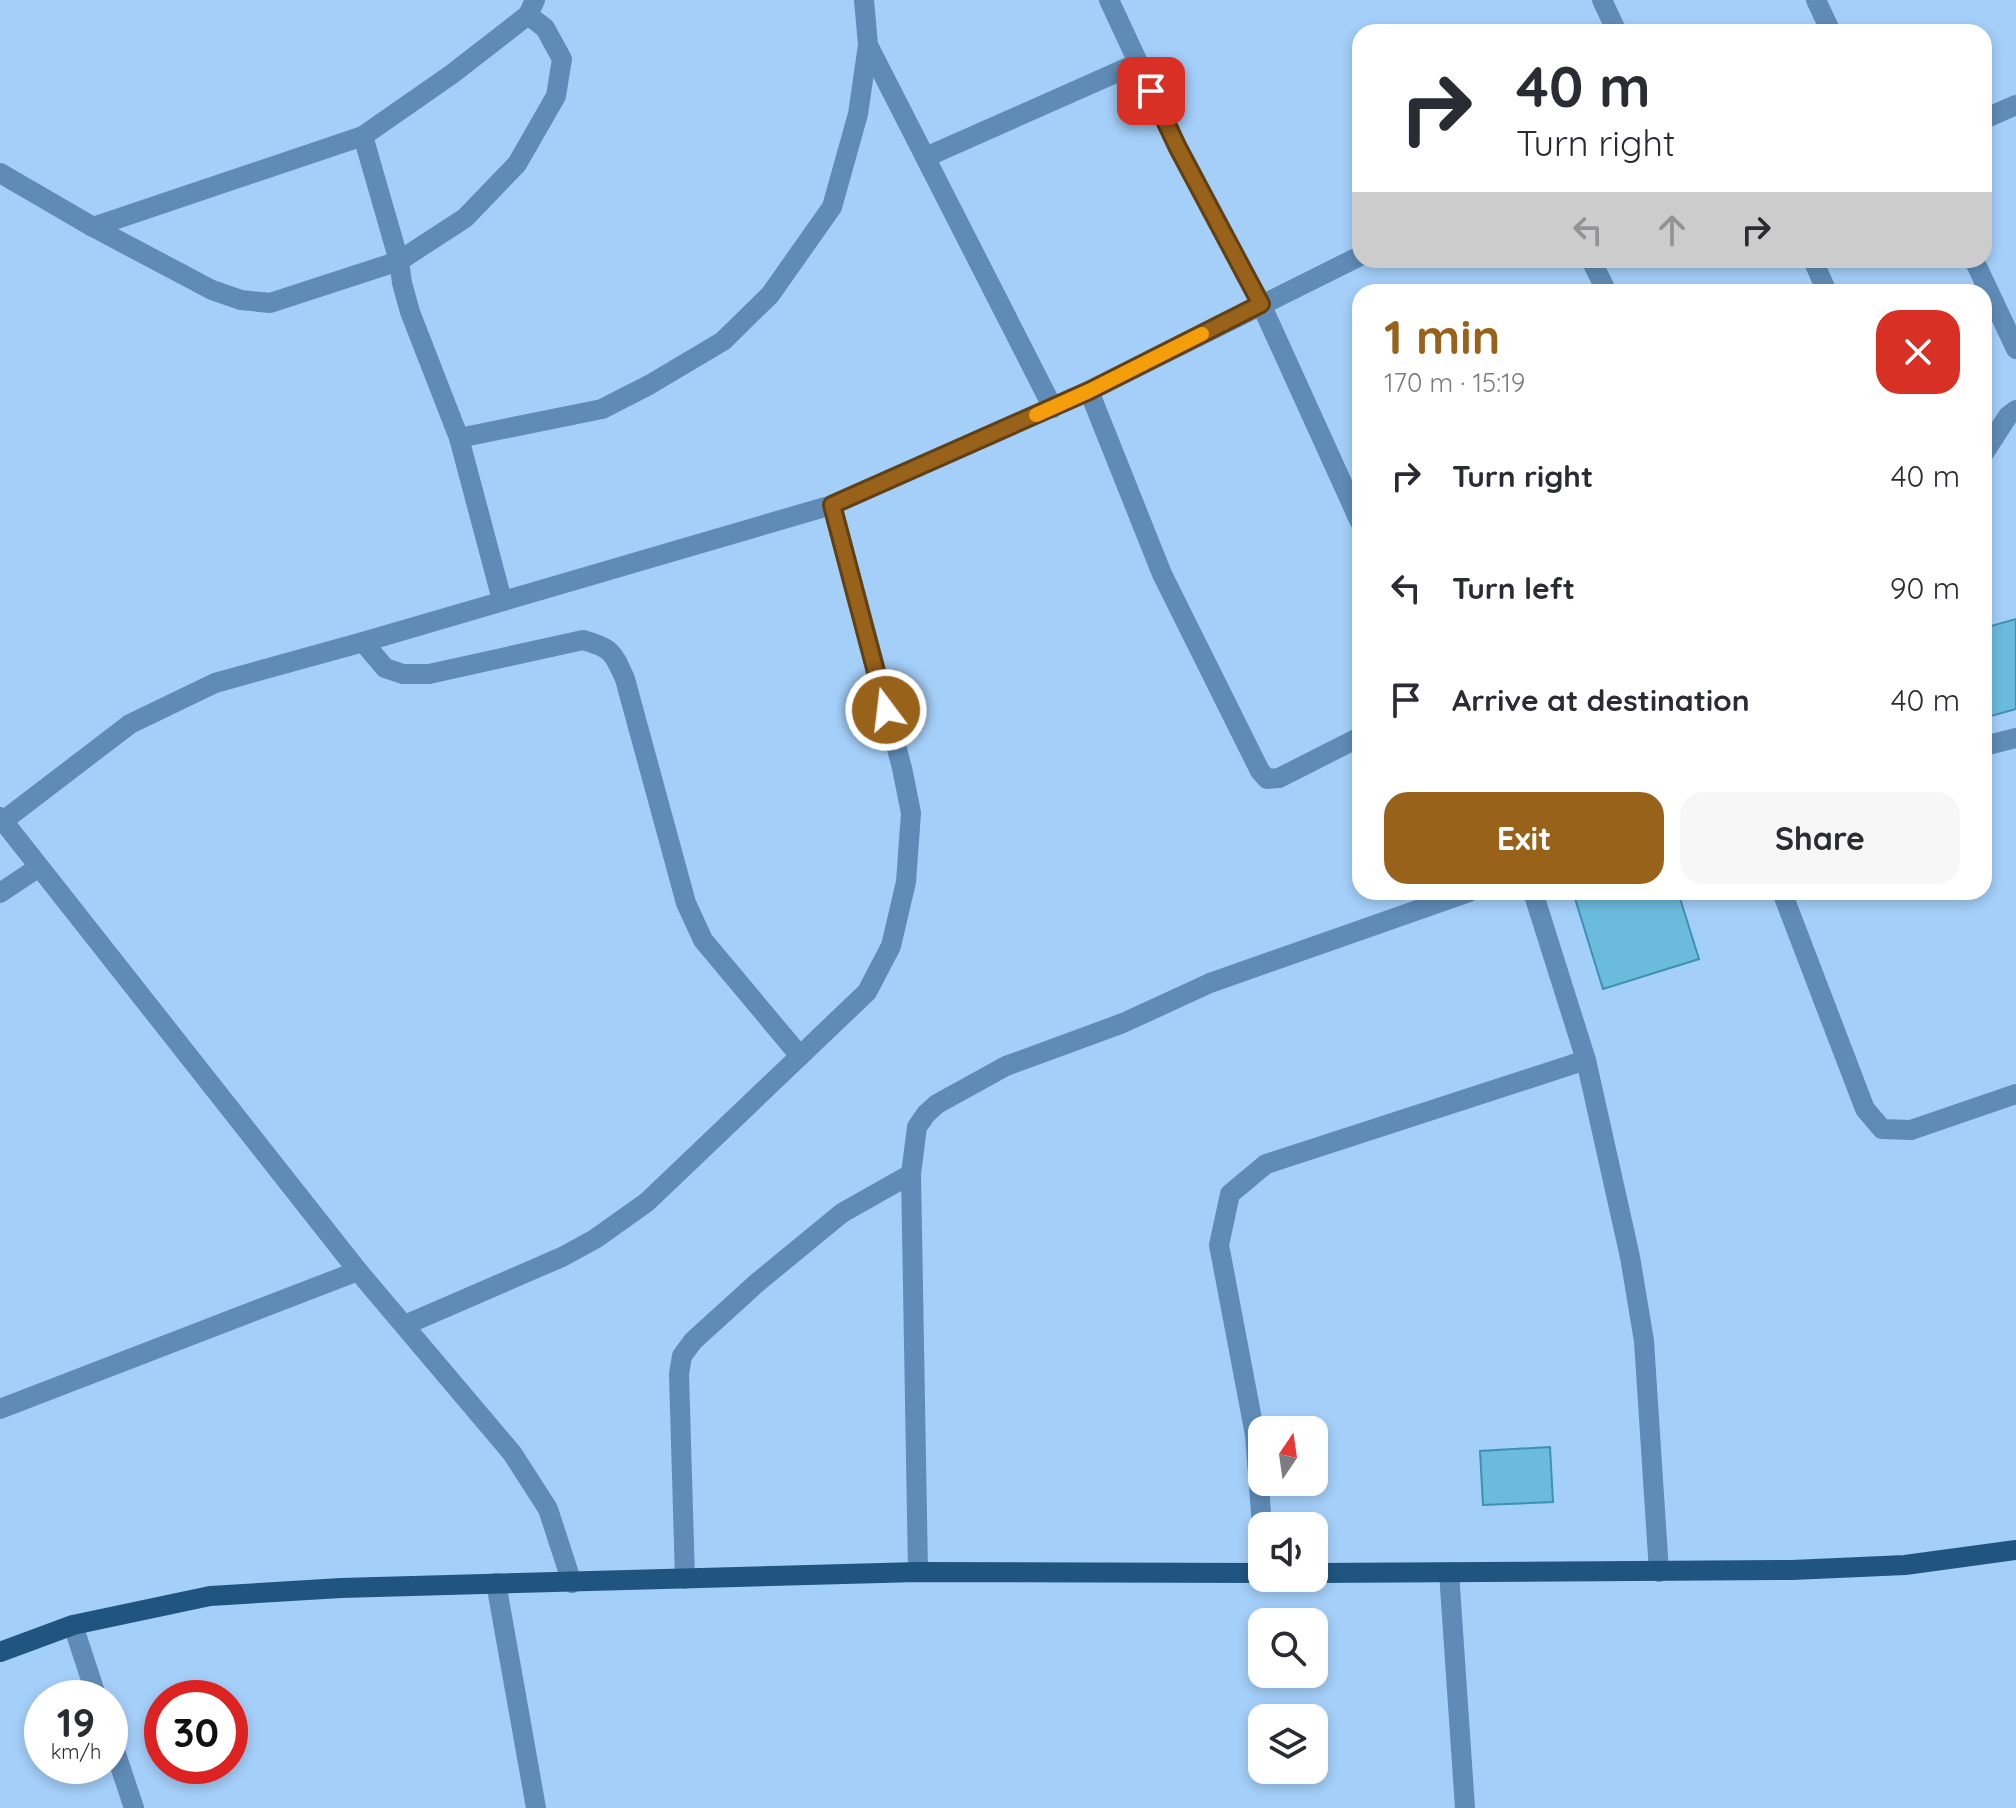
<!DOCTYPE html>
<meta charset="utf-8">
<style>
body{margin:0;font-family:Quicksand,sans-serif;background:#f7f7f7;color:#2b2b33;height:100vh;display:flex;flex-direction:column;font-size:30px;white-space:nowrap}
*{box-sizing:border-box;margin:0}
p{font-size:26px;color:#7c7c81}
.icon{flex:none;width:44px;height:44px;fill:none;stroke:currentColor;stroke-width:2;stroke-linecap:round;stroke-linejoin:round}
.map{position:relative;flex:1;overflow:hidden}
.panel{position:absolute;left:1352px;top:284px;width:640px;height:616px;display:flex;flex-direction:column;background:#fff;border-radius:24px;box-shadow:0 4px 12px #0003}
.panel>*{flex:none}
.banner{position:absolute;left:1352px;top:24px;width:640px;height:244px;border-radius:24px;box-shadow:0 4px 12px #0003;background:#fff;color:#2b2b33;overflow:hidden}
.needle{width:52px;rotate:13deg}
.buttons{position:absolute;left:1248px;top:1416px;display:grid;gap:16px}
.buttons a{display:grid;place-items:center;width:80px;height:80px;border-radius:16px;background:#fff;box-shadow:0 4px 12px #0003;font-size:40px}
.speed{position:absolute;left:24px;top:1680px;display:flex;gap:16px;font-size:40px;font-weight:700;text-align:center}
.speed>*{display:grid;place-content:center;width:104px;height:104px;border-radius:50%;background:#fff;box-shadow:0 4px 12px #0003;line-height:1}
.speed small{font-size:20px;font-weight:400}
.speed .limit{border:12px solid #d22;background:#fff;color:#111}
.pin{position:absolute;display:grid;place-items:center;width:68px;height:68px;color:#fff;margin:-34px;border-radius:16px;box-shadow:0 4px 12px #0006}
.me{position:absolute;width:88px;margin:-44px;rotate:345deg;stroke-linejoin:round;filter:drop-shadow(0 0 6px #0008)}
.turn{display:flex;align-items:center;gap:28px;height:168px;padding:0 32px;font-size:36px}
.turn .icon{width:104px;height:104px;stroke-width:2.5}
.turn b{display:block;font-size:56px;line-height:68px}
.lanes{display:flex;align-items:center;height:76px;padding:0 32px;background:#0003;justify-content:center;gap:40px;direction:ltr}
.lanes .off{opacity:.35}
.round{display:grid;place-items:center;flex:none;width:84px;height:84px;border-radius:24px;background:#f7f7f7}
.summary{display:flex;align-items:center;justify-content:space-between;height:136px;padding:0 32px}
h1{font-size:48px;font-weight:700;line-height:60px;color:#98621b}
.button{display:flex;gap:16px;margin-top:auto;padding:16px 32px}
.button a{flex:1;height:92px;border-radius:24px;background:#98621b;color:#fff;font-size:32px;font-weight:700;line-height:92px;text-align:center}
.button a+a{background:#f7f7f7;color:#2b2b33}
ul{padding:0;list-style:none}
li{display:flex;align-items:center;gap:24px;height:112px;padding:0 32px}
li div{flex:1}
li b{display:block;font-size:30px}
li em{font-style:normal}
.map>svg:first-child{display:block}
</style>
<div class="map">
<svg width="2016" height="1808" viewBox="0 0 2016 1808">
<rect width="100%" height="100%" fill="#a4cff9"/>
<g fill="#6bbbde" stroke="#3f91b1" stroke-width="2">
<path d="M2016,619v90l-32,9v-90z"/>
<path d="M1573,892h105l21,67 -96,30z"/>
<path d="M1550,1447l3,55 -70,3 -3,-54z"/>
</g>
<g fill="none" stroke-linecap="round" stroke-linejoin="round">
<g stroke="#5f8cb7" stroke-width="20">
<path d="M1109,0l69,148 83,156 99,218"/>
<path d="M1602,0l15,32"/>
<path d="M1816,0l15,32"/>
<path d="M868,45l185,363"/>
<path d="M1984,119l32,-14"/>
<path d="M363,136l36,125 66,-43 52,-54 39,-68 6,-37 -17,-31 -17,-13"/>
<path d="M926,157l212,-94"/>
<path d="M0,173l93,54 119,63 29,10 29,3 129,-42 3,22 8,29 49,126 43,162"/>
<path d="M93,227l270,-91 89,-62 76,-59 7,-15"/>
<path d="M1360,256l-271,135 73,183 98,197 7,8 12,-1 81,-41"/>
<path d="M1591,260l16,32"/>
<path d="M1813,260l14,32"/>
<path d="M1974,260l42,89"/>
<path d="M459,438l143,-29 47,-24 74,-44 47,-46 62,-88 26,-93 10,-69 -4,-45"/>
<path d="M1984,453l24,-37 8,-6"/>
<path d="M363,642l22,26 18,6h26l154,-34c29,8 30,12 42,39l61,224 17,37 97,116"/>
<path d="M1984,746l32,-8"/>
<path d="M0,817l358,454 154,182 36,56 24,74"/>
<path d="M3,821l127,-97 85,-41 148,-41 469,-137 257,-114"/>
<path d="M1533,892l53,168 44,197 14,84 15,231"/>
<path d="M1782,892l83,217 17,20 29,1 105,-36"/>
<path d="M0,893l39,-26"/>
<path d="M405,1325l157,-68 33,-18 52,-37 220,-210 24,-46 15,-64 5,-69 -9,-45 -70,-263"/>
<path d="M0,1409l358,-138"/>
<path d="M1262,1526l-7,-91 -36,-190 11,-51 36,-30 320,-104"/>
<path d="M918,1572l-7,-398 6,-47 9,-13 11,-10 69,-38 117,-43 87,-40 259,-91"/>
<path d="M1449,1572l16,236"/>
<path d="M685,1579l-6,-205 3,-18 11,-15 65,-59 84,-69 69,-39"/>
<path d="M496,1583l40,225"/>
<path d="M73,1625l24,73"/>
<path d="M110,1736l24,72"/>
</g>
<g stroke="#205582" stroke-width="20">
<path d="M1314,1573l478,-3 113,-5 111,-15"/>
<path d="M0,1652l73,-27 137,-29 131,-8 577,-16 344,1"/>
</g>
</g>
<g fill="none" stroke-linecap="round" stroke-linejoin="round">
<g stroke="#634012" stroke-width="20">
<path id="route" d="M886,710l-54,-205 257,-114 172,-87 -83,-156 -27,-57"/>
</g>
<use href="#route" stroke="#98621b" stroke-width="14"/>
<path stroke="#f59e0b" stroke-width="14" d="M1036,415l53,-24 113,-57"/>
</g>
</svg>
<div class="buttons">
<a><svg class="needle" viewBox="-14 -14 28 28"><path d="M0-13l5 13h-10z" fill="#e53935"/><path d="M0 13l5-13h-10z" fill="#7c7c81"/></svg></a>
<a><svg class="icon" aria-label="sound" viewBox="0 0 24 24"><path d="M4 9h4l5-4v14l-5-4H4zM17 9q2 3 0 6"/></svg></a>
<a><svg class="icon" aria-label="search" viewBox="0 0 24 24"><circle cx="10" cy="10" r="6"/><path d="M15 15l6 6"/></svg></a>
<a><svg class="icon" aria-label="layers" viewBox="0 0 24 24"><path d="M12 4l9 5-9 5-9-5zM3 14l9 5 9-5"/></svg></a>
</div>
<div class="speed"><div>19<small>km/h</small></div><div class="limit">30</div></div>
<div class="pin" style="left:1151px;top:91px;background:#d93025"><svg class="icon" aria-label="arrive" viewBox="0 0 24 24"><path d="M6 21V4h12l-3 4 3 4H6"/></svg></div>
<svg class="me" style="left:886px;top:710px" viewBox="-20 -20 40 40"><circle r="17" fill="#98621b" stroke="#fff" stroke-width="3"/><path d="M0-11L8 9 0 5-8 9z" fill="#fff"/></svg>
<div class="banner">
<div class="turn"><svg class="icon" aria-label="right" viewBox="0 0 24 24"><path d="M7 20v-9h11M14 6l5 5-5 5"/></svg><div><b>40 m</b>Turn right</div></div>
<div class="lanes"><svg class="icon off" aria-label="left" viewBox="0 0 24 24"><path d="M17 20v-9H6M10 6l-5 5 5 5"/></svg><svg class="icon off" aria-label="ahead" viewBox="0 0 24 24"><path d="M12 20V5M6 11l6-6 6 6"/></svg><svg class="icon" aria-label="right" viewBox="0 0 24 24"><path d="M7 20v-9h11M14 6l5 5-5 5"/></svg></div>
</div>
<section class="panel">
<div class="summary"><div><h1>1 min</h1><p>170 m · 15:19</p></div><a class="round" style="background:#d93025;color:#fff"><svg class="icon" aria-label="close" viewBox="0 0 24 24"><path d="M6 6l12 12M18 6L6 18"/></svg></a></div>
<ul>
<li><svg class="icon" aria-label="right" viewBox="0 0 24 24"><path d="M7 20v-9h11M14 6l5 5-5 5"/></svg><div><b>Turn right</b></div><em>40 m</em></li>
<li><svg class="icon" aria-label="left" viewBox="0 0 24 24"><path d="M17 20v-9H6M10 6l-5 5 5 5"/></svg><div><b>Turn left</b></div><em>90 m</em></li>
<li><svg class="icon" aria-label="arrive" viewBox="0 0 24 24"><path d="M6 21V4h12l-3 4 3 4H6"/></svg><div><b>Arrive at destination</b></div><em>40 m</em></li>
</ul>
<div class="button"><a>Exit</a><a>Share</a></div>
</section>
</div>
